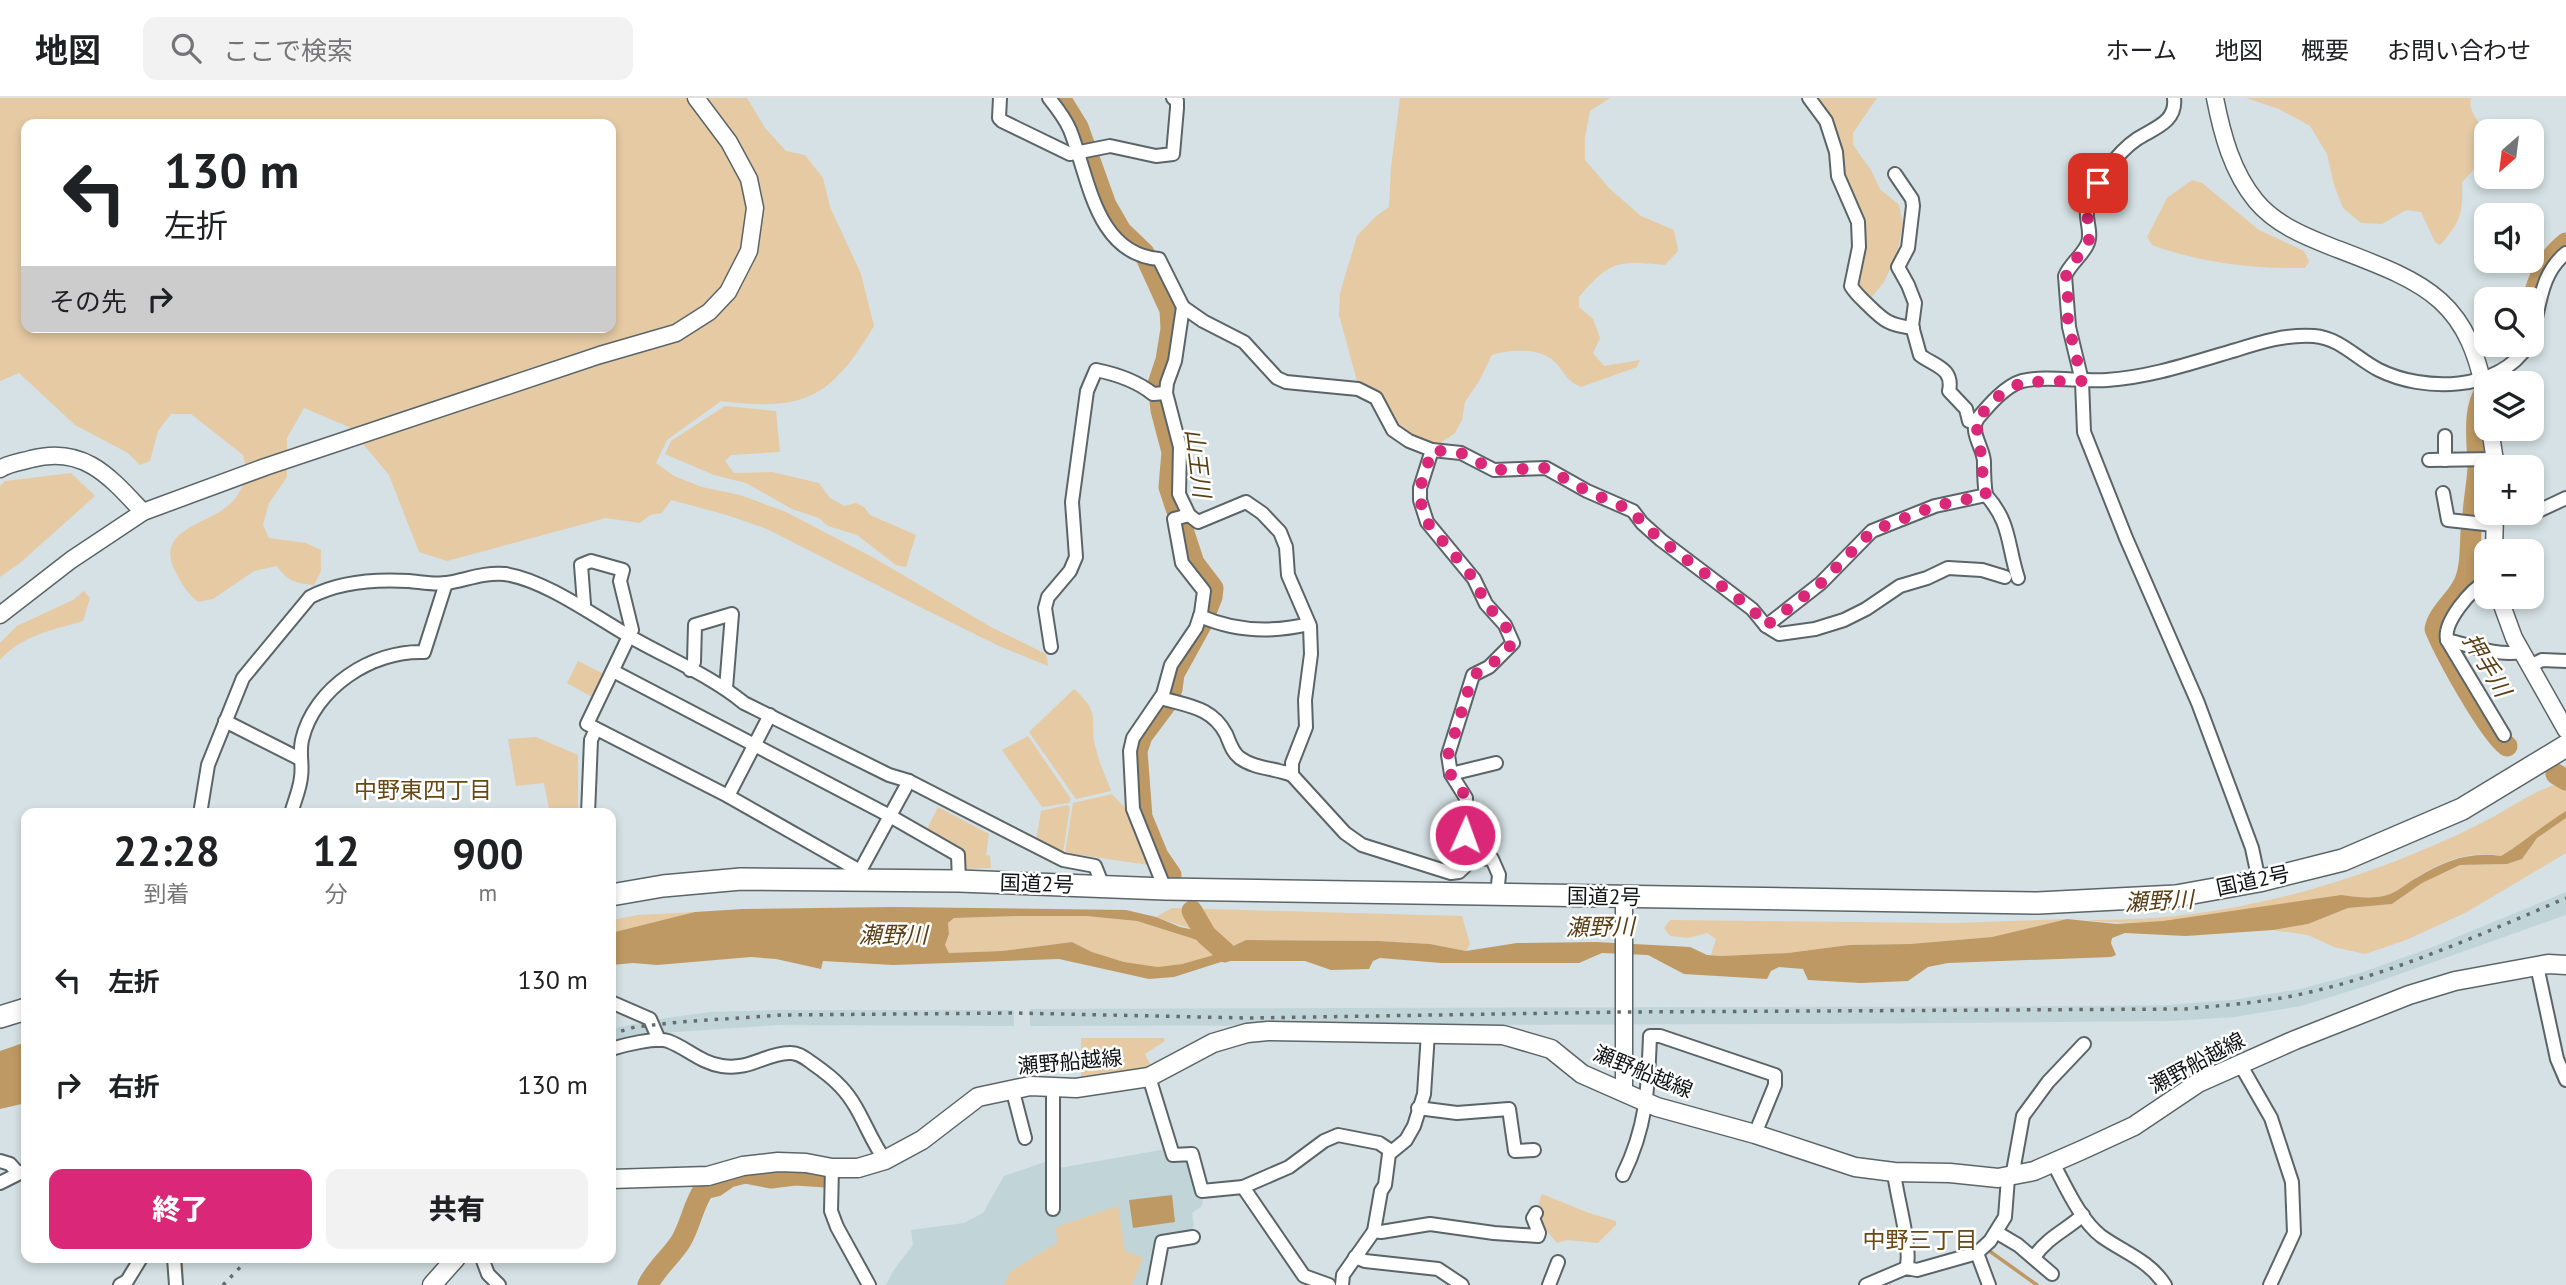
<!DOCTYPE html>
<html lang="ja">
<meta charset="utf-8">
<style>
body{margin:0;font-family:"PT Sans","Noto Sans JP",sans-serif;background:#f2f2f2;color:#202124;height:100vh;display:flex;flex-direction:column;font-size:26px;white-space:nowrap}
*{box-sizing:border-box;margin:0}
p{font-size:23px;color:#757577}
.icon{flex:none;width:38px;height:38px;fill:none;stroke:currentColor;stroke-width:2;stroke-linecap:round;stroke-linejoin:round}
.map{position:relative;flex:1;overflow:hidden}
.sheet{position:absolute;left:21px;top:710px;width:595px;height:455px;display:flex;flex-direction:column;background:#fff;border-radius:14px;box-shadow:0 4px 10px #0003}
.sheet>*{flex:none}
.banner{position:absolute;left:21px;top:21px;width:595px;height:214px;border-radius:14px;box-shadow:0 4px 10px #0003;background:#fff;color:#202124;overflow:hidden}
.needle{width:46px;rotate:208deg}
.fabs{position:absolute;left:2474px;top:21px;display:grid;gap:14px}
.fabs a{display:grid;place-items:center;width:70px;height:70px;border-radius:14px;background:#fff;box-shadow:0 4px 10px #0003;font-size:35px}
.pin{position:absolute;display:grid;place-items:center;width:60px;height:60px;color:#fff;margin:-30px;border-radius:14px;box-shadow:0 4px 10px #0006}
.me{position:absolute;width:77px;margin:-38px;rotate:2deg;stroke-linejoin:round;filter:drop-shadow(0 0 5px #0008)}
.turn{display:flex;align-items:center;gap:24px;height:147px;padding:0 28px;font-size:32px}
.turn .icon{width:91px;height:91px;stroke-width:2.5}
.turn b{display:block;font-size:49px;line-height:60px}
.then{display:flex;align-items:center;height:66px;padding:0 28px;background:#0003;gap:14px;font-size:26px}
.eta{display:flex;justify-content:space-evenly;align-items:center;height:119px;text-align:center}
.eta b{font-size:42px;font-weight:800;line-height:49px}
.primary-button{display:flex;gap:14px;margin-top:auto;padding:14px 28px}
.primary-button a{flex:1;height:80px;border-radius:14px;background:#db2777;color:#fff;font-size:28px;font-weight:800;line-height:80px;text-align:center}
.primary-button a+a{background:#f2f2f2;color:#202124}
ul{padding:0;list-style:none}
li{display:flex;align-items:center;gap:21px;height:105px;padding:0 28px}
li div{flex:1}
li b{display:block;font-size:26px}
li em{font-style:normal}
header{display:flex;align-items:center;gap:42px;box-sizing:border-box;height:98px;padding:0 35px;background:#fff;border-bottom:2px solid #e0e0e0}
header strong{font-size:33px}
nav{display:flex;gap:38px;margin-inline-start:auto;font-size:24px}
.search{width:490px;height:63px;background:#f2f2f2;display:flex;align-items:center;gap:18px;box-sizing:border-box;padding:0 24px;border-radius:14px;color:#757577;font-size:26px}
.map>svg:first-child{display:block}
</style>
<header>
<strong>地図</strong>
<div class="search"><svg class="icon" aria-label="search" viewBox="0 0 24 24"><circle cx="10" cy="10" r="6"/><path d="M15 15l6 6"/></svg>ここで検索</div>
<nav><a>ホーム</a><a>地図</a><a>概要</a><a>お問い合わせ</a></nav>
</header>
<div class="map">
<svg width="2566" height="1187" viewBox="0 0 2566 1187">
<rect width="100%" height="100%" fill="#d5e1e4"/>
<g fill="#c1d5d9">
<path d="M2566,794v23l-200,71 -65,20 -66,11 -64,4 -345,3 -796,2v-17l1075,-3 62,-1 65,-5 68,-11 60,-16 70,-25z"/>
<path d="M777,912h237v16l-236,-1 -117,8 -50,10v-14l42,-9 57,-8z"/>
<path d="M1166,1051l3,11 19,-2 15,44 -2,5 -9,6 2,13 -4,9 -30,4 -11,46h-263l7,-14 20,-26 -2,-15 53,-7 19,-10 21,-37 44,-15 11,7z"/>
</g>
<g fill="#e5caa4" fill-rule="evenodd">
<path d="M0,0h747l18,30 21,23 19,4 18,23 7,29 31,67 13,52c-43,72 -70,86 -153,75l-54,39 -11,23 18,13 28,11 38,8 46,17 88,46 117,69 55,27 2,12 -47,-19 -81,-40 -153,-78 -40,-14 -56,-15 -9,13 -12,2 -10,8 -34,-5 -159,43 -28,-9 -30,-77 -40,-48 -45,-19 -17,30v39l-18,26 -6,22 6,13 37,5 15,7v21l-7,14c-18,-2 -26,-3 -37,-19l-23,5 -41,28 -15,3c-11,-9 -16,-18 -23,-31 -21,-42 33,-46 55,-67 8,-7 13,-19 18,-28l-5,-21 -52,-41h-20l-13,17 -8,30 -10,4 -12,-12 -53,-28 -56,-52 -19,8zM26,26h585v203h-585z"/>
<path d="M1400,0h210l-20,13 -5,27v22l25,29 31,27 33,14 4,21 -13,14c-48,-4 -54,-5 -86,32v10l14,12 7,19 -7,15 11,13 36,-6 -3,7 -56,20c-14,-6 -15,-12 -24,-23 -15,-17 -46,-15 -65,-9l-13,26 -14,21 -3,18 -7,13 -16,11h-24l-13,-9 -29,-42 -16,-12 -18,-66 1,-22 17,-57 18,-19 14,-10 2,-40z"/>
<path d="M1815,0h62l-24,35v12l18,25 9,19 19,16 4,19 -6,30 -13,28 -13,16 -10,-4 -7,-12 8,-59z"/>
<path d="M2246,0h225c-2,11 2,16 8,25 15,24 0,42 -17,59 1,31 -1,40 -22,63l-5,-3 -14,-30 -15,-2 -24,14 -21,-1 -18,-15 -9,-23 -7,-31 -17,-28 -31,-17z"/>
<path d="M2192,82l10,3 57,47 45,21 5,10 -4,7c-52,1 -104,-5 -153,-23l-5,-8 20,-39z"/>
<path d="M725,308l51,5 4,41 -49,3 -6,6 9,12 38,-1 47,11 11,15 14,8 12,-3 8,4 6,8 46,20 -10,32 -10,-2 -39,-30 -29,-9 -9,-8 -27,-9 -46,-26 -32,-8 -49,-21 6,-13z"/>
<path d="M71,375l24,23 -75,67 -20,14v-91l5,-5z"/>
<path d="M84,493l6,7 -7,23c-31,9 -62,15 -83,39v-17l17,-17 56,-26z"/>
<path d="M578,563l30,15 -12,23 -29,-16z"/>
<path d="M1074,591c29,26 14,29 22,60 3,14 10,28 15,42l-35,8 -47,-67z"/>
<path d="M1028,638l43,63 -2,4 -27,4 -40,-57z"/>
<path d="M536,639l42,18v59h-28l-6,-31 -28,3 -8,-47z"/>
<path d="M2566,684v29c-23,14 -42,31 -65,45 -31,-6 -58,5 -84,21 -9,5 -18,14 -27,17 -16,6 -33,3 -49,1 -79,11 -177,36 -254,25 119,2 237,-27 345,-74 22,-9 42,-19 63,-30 23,-13 45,-29 71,-34z"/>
<path d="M1112,696l17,18 20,53 -84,-12 8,-50z"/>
<path d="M1067,707l3,2 -7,46 -10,-2 -17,-10 5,-30z"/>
<path d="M938,709l51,27 -3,21 4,1 1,12 -28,1 -37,-38z"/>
<path d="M2566,720v35l-101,60 -59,27 -41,14 -31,-7 -26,-12 -35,-5 35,-6 40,-16 44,-4 30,-21 38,-18 47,-1 15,-5 15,-21z"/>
<path d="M1172,810l290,8 8,28 -4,7 -36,-7 -52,-3 -132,-1 -13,6c-10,-3 -17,-10 -26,-13 -18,-6 -34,-9 -51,-16z"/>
<path d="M695,814l-72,20 -12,1v-13l27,-5z"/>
<path d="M1019,818h67l51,5 54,17 25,9 6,6 -40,11 -24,3 -34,-5 -32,-10 -20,-10 -70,9 -53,2 -4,-7 4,-12 -1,-11 6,-5z"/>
<path d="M2067,821l-75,18 -82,7 -61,1 -61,8 -66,3 -11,-1 5,-16 -9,-6 -19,5 -18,-2 -6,-8 6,-8 284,3z"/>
<path d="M1081,940h83l1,3 -20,13 5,10 -7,8 -62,9z"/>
<path d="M1542,1096l47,19 27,8v4l-18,18 -31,-3 -10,3c-14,-17 -25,-26 -15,-49z"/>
<path d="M1118,1108l7,45 18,7 -11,27h-128l7,-14 46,-28 -1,-16z"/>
</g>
<g fill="#be9963" fill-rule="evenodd">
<path d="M2566,713v7l-29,20 -15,21 -15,5 -47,1 -38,18 -30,21 -44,4 -40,16 -35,6 -87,6 -61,-3 -13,5 -1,5 5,12 -5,2 -163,6 -20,4 -20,14 -47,2 -53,-3 -5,-11 -24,-2 -8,4 -4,8 -83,-5 -36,-19 -46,-2 -23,10h-138l-61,-5 -7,3 -4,8 -38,1 -26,-9h-81l-50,16 -25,2 -90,-20 -166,6 -70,-4 -2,8 -45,-10 -25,-2 -94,8 -24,-2 -22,2v-32l84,-21 48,-3 150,-2 233,3 30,7 24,10 30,6 12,9 11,4 13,-6 132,1 52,3 36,7 51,-8 79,-1 94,5 17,8 15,1 66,-3 61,-8 61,-1 82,-7 75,-18 49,5 47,-3 178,-26c16,2 33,5 49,-1 9,-3 18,-12 28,-17 26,-16 52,-26 83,-21 23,-14 42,-31 65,-45zM1019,818h67l51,5 54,17 25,9 5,6 -39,11 -24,3 -34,-5 -32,-10 -20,-10 -70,9 -53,2 -4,-8 4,-11 -1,-11 6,-5z"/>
<path d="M26,944v61l-26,6v-58z"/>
<path d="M1172,1097l3,27 -42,6 -4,-28z"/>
</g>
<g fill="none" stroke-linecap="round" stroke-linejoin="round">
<g stroke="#be9963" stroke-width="3.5">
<path d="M1988,1152l49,35"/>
<path d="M181,1160l1,27"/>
</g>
<g stroke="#be9963" stroke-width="21">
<path d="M1060,0l18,29 28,78 15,26 23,22 26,57 1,19 -5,31 -8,24 3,26 11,42 -3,35 25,76 19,25 -1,9 -11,28 -27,49 -2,15 -6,15 -24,32 -5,15 5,66 16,39 13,19"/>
<path d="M2532,206c5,-25 14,-45 34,-61"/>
<path d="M2473,416c1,-15 4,-30 5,-45 0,-29 -7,-56 9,-82"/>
<path d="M2471,434c-1,17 0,40 -9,55 -8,15 -24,26 -27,42 10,24 53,103 72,117"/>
<path d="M2556,676l10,6"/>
<path d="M1192,813l14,24 19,17"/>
<path d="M648,1187c8,-17 23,-28 33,-44 10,-17 12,-36 23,-52l12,-3 13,-9 16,-4 26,5 24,-3 31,2"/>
</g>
<g stroke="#5b6568" stroke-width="16">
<g id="minor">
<path d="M1000,0l-1,20 3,3 68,33 40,-8 46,10 17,-2 4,-46v-7l-4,-3"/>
<path d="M1049,0c8,10 16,20 21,32 19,47 25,124 89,129l24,48 -8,54 -8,22 -1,10 14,54 -1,47 10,21"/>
<path d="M1809,0l17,23 10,31 2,24 20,46 1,25 -8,39c5,8 10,12 16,18 17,17 22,21 46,24"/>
<path d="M2174,0c3,24 -20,30 -37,41 -18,12 -46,47 -50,69 -2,12 6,26 0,37 -6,12 -17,19 -22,31l4,51 13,54 2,51 42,106 72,165 54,145 7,33"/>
<path d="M1895,76l17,25 1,7 -5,42 -10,19 10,18 7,18 -3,23 8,29c14,11 34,13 29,36l17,18 3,12 7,-1"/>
<path d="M1183,209l20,14 41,21 33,36 9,4 72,7 18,9 17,32 16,11 23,9 29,3 33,17 52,-2 41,23 46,20 9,12 19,17 91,69 14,17 55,-43 51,-52 63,-25 51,-11c-2,-12 -2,-20 -2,-32 1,-13 -16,-32 -6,-45 11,-13 27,-32 44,-37 22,-6 61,1 85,-1 45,-3 87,-18 129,-30 25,-8 51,-16 78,-14 26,2 43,23 65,34 44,22 120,22 149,-25"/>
<path d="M2532,237c8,-29 8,-61 34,-82"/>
<path d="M2445,338v24"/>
<path d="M1432,352l-12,38v12l7,22 47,57 12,25 19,21 8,18 -24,24 -16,8 -25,80 3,19 15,24 -1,37 9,23"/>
<path d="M2429,362l66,-1"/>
<path d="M2443,395l5,27 46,5"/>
<path d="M1986,397c25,28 21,49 32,83"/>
<path d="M2506,415l26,1 34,-16"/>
<path d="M2487,483c-16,8 -44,41 -40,59l57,95"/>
<path d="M582,509l2,-3 -3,-39 10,-4 32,9 -3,11 12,49 -45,94 141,72 132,75"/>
<path d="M1200,518c36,16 71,17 109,8"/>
<path d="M1766,528l13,8 36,-5 29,-9 22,-11 34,-23 27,-8 21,-10 34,2 23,7"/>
<path d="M2447,542c26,6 47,16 75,12"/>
<path d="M1051,549l-6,-39 3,-11 22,-26 6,-14 -4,-55 15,-111 9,-21c20,4 41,11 57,24l13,-1"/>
<path d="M2530,568l12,-6 24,1"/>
<path d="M690,572l4,-8 1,-37 37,-11 -6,74"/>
<path d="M613,573l277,145 68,39 1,26"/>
<path d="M1161,600c27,8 51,9 65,36 4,9 6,18 14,24 15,11 35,10 52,17"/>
<path d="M225,623l75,38"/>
<path d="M1451,676l45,-11"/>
<path d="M728,698l42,-81"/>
<path d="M200,716l8,-49 35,-87 67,-81c30,-16 66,-18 99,-16 12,1 26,4 38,2 19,-3 37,-11 58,-9 40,6 89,42 124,62 38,22 81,39 115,67l145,72 20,6 154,79 32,6 8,20"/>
<path d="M291,716c3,-12 9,-25 10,-37 2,-12 -2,-24 1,-37 12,-52 70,-90 122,-88l22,-69"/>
<path d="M588,716l3,-74 5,-11"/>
<path d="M859,779l1,-6 49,-90"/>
<path d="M1165,791l-32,-80 -3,-58 3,-13 30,-44 8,-29 25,-37 5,-15 3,-22 -22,-28 -8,-44 15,-4 9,7 48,-20 16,11 18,19 6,15 2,28 22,51 1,28 -6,46 1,27 -14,36v12l53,58 17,12 89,28 8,-1 15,-14 18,1 7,16 -2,20"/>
<path d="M2537,868l20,93 9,21"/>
<path d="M611,904l39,17 9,21"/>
<path d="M611,951c13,-4 45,-12 57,-8 19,7 33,22 54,25 29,4 42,-12 67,-13 9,-1 16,5 23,10 10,7 21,15 29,24 20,21 27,50 44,73"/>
<path d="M2240,966l31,54 21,64 2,51 -24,52"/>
<path d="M1149,979l24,78 19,-1 10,37 41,-4 46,-20 35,-26 14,-6 41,8 12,8"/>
<path d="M1012,990l13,50"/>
<path d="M1418,1010l39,5 52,-4 6,42 19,-1"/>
<path d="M0,1063l10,3 8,9"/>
<path d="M2053,1065c12,22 27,57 48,73 22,16 48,24 64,49"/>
<path d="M832,1070l-1,43 6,16 32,58"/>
<path d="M1894,1074c2,23 19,79 12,96"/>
<path d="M1623,1077c24,-49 25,-87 27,-139h10l115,39v10l-20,49"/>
<path d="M2012,1079l11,-61 25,-34 36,-38"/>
<path d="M0,1085l26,-13"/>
<path d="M1243,1089l61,89 25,9"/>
<path d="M1053,1111v-122"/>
<path d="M1374,1133l7,1 49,-8 64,9 44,3 1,-3 -6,-15 3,-5"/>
<path d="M1996,1134l22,13 34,29"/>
<path d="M1977,1155l12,32"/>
<path d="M1355,1159l10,4 73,8 24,16"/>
<path d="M2034,1159c15,-21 31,-26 49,-42"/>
<path d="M174,1160l2,27"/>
<path d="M482,1160l6,16 11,11"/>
<path d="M120,1187l7,-4 14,-23"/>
<path d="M1154,1187l8,-43 31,-5"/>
<path d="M1342,1187l1,-10 31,-44 7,-40 4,-6 4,-31 17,-14 8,-14 10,-32 4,-61"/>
<path d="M1549,1187l9,-23"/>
<path d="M1866,1187l40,-17 11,2 60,-17 13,-12 15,-24 3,-39"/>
</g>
</g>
<g stroke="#5b6568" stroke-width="19">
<g id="tertiary">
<path d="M2215,0c7,36 17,74 41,103 19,23 48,35 76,46 94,36 138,50 155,159"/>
<path d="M2490,331l6,38"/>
<path d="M0,371c9,-6 21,-7 31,-10 53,-14 79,18 112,53"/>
<path d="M2494,453l1,-38"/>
<path d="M2499,499l15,41 52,92"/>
<path d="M0,517l71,-55 72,-48 122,-45 335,-112 76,-22 33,-21 19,-20 21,-41 6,-43 -6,-29 -20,-37 -33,-44"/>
<path d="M1624,994v-195"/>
</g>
</g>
<g stroke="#5b6568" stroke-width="21">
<g id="secondary">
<path d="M611,1081l97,-3 35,-10 35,-4 28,1 26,5h26l27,-8 37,-20 56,-43 52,-11 46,2 73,-11 64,-34 34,-10 21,-2 235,4 48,14 31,25 75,33 98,27 100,33 39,5 56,1 48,5 36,-7 48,-21 52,-24 64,-43 97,-43 114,-45 46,-14 93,-17 18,1"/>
<path d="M432,1187l24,-27"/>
</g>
</g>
<g stroke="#5b6568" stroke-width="24">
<g id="trunk">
<path d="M611,797l52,-9 78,-7 218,2 206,8 873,14 138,-7 83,-15 84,-21 119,-51 104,-63"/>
<path d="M0,919l26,-8"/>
</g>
</g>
<use href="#minor" stroke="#fff" stroke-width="12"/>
<use href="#tertiary" stroke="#fff" stroke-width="16"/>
<use href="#secondary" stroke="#fff" stroke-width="18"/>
<use href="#trunk" stroke="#fff" stroke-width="21"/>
<g stroke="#656c6e" stroke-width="3.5" stroke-dasharray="3.5 7" stroke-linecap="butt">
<path d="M611,936l24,-7 45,-5 101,-7 233,-2 234,5 376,-6 561,-3c30,-3 60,-5 90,-10 94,-15 203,-63 291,-101"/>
<path d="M223,1187l26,-27"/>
</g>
</g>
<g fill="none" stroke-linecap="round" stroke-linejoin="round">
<path stroke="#db2777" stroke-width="12" stroke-dasharray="0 21.6" d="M1465,737l1,-38 -15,-22 -3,-20 25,-80 16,-8 24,-24 -8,-18 -19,-21 -12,-25 -47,-57 -7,-22v-12l12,-38 29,3 33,17 52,-2 41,23 46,20 9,12 19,17 91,69 14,17 55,-43 51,-52 63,-25 51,-11 -4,-20 2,-12 -5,-17 -3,-26 21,-23 25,-15 60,-1 -13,-54 -2,-15 1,-19 -3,-12 2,-9 22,-31 -2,-34 11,-24"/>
</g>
<g text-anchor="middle" stroke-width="5" stroke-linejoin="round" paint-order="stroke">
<g font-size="21" fill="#101415" stroke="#fff">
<text transform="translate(2253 783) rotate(-12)" y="7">国道2号</text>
<text transform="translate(1037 786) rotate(2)" y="7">国道2号</text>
<text transform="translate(1604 799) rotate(1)" y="7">国道2号</text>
<text transform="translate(1070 964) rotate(-5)" y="7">瀬野船越線</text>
<text transform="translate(2197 965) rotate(-28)" y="7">瀬野船越線</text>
<text transform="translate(1643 974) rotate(22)" y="7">瀬野船越線</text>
</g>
<g font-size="23" font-style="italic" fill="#5a3f14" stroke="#fff">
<text transform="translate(1198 365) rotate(83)" y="8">山王川</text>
<text transform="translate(2487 567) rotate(59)" y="8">押手川</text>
<text transform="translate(2159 803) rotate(-3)" y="8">瀬野川</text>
<text transform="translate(1600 829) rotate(-1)" y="8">瀬野川</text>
<text x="893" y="845">瀬野川</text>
</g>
<g font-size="23" fill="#694913" stroke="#fff">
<text x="423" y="700">中野東四丁目</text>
<text x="1920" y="1150">中野三丁目</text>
</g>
</g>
</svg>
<div class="fabs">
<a><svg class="needle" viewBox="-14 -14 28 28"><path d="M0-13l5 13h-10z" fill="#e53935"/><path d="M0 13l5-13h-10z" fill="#757577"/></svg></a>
<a><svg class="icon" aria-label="sound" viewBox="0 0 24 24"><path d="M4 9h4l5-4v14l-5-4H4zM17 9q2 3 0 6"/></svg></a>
<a><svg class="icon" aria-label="search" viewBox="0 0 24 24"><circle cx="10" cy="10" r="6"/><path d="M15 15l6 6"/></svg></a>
<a><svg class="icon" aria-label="layers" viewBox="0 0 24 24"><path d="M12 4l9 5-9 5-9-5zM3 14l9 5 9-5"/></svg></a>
<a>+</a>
<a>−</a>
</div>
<div class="pin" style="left:2098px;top:85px;background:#d93025"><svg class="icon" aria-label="arrive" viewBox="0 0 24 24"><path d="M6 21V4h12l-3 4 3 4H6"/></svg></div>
<svg class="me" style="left:1465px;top:737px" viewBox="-20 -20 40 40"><circle r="17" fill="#db2777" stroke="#fff" stroke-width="3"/><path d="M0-11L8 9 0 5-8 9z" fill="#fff"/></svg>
<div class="banner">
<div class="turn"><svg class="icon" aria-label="left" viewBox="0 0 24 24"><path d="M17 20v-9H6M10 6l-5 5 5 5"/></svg><div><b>130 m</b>左折</div></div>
<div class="then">その先<svg class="icon" aria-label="right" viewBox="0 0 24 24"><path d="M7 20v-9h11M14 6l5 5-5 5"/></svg></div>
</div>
<section class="sheet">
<div class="eta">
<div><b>22:28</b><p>到着</p></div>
<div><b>12</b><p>分</p></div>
<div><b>900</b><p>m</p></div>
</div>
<ul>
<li><svg class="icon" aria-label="left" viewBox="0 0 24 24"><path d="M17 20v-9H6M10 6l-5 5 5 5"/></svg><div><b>左折</b></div><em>130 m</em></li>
<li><svg class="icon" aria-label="right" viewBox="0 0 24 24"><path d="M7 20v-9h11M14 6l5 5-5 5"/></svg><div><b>右折</b></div><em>130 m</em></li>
</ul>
<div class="primary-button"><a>終了</a><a>共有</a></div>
</section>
</div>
